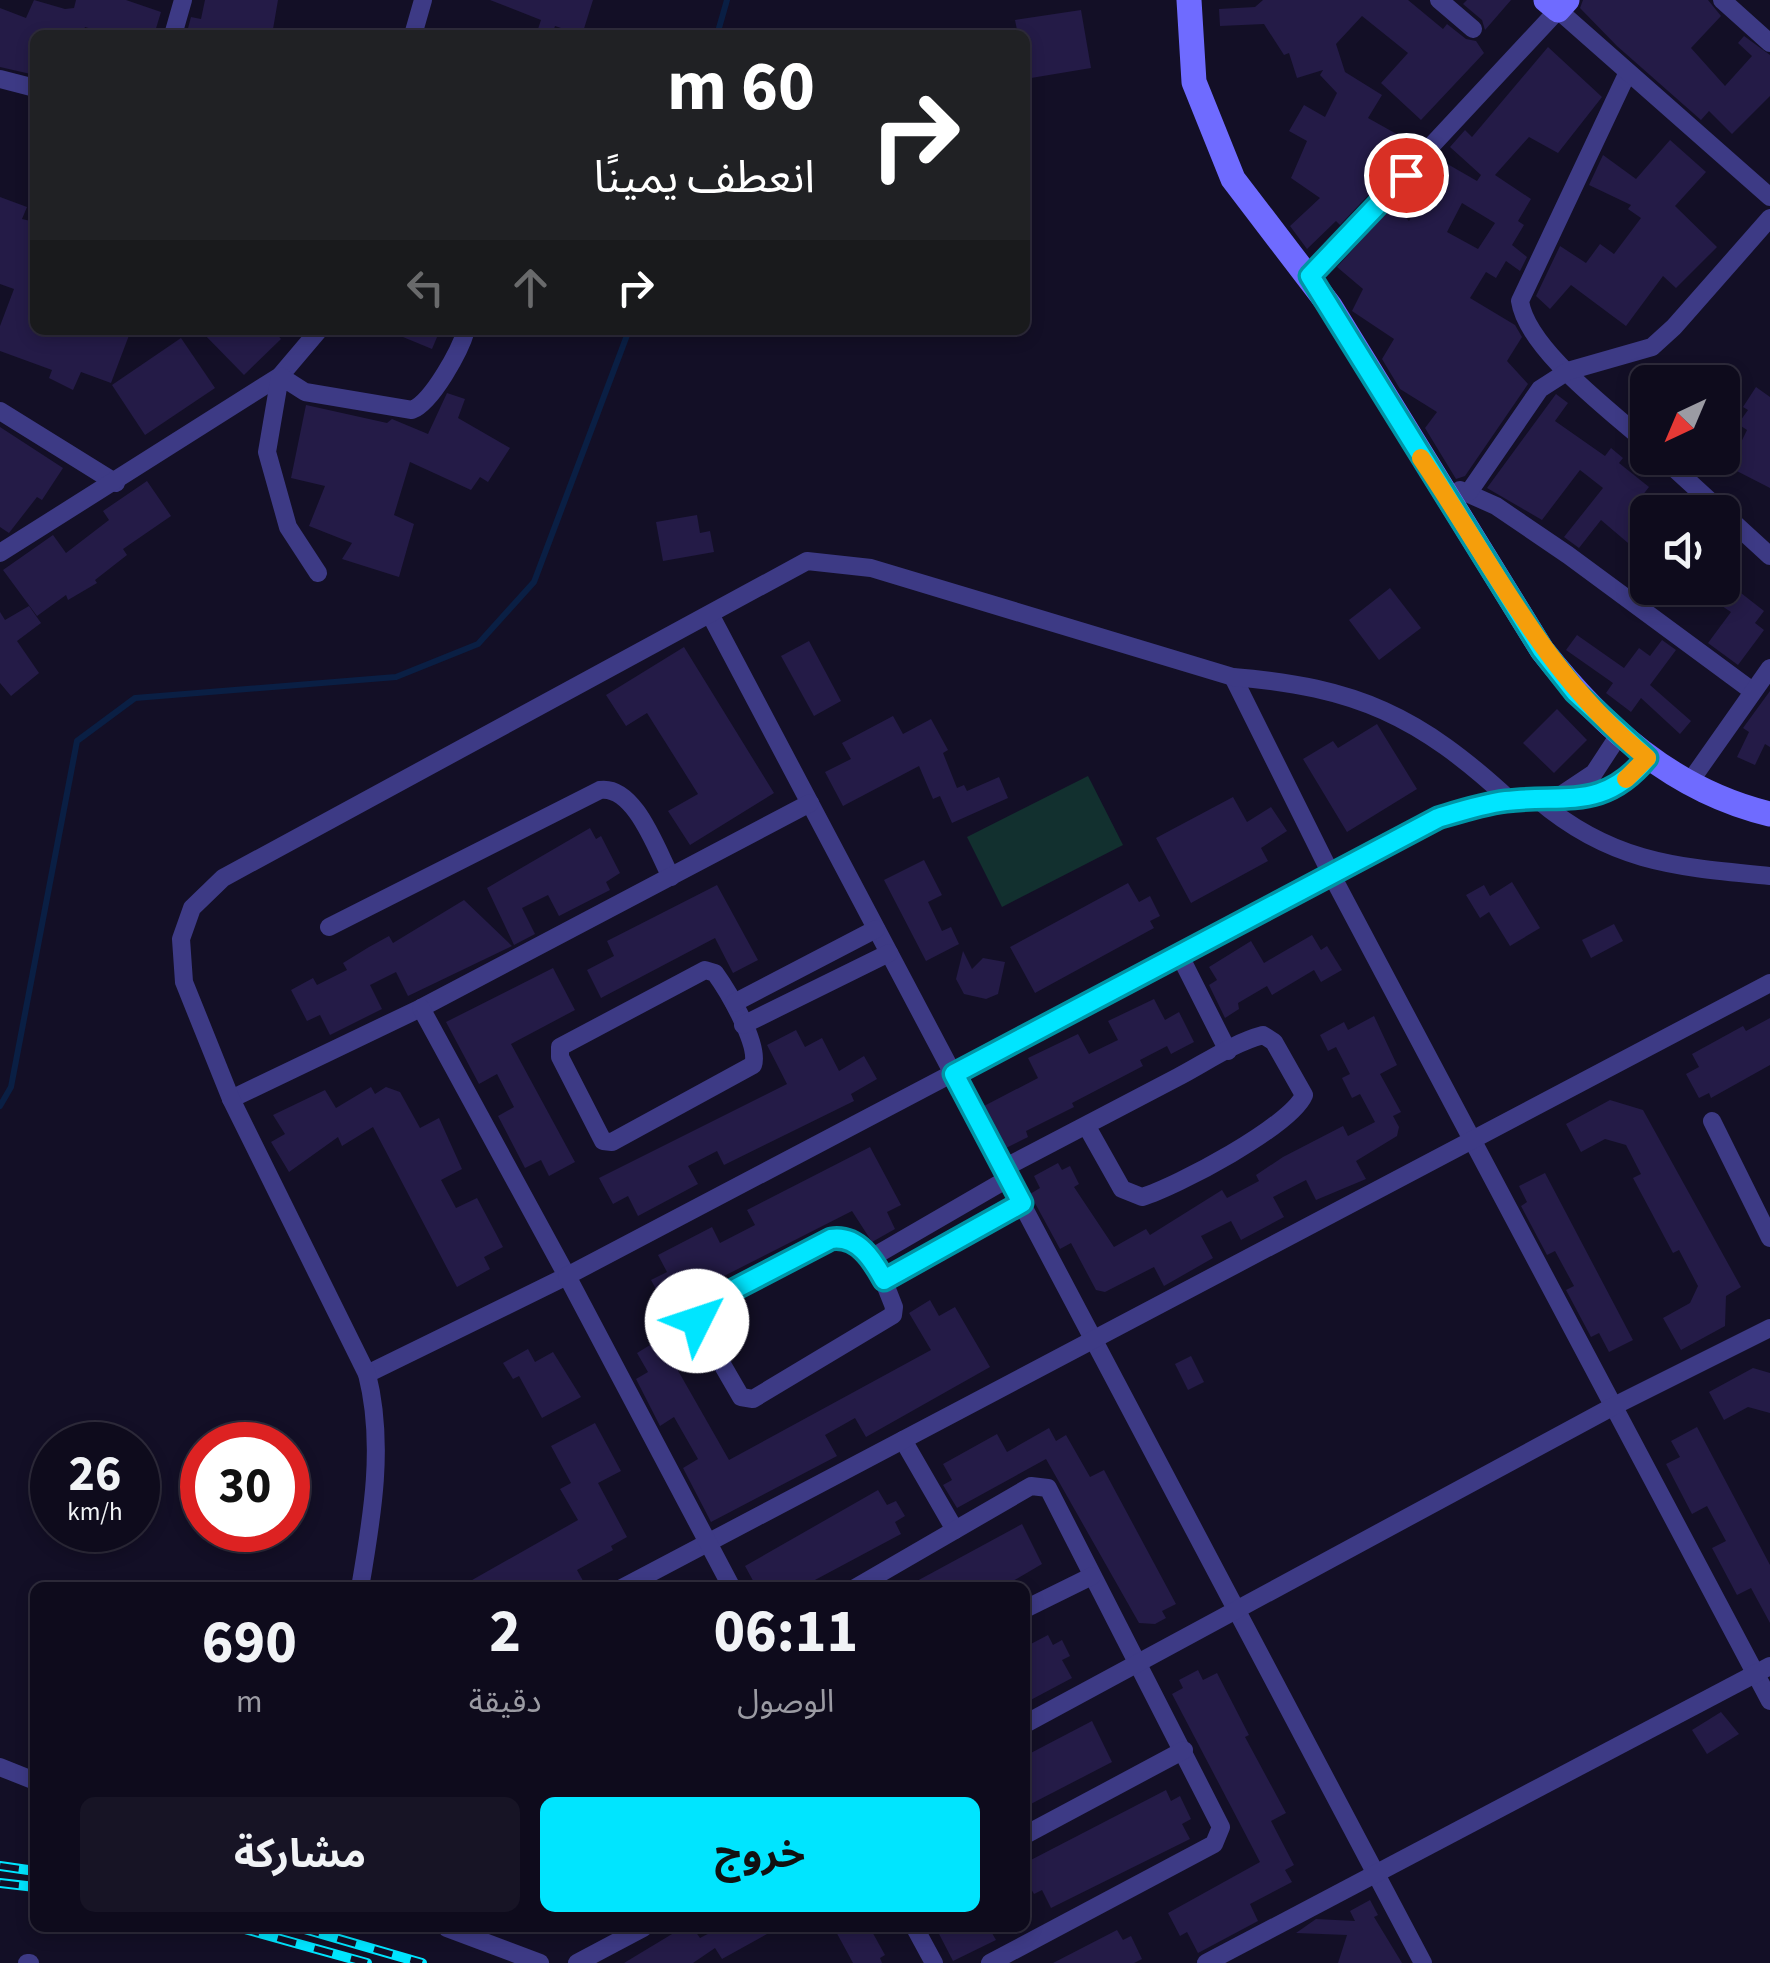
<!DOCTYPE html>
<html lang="ar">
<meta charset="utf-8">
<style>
body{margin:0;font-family:"Source Sans 3","Noto Sans Arabic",sans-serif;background:#171425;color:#f1f3f6;direction:rtl;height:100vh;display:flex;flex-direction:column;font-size:38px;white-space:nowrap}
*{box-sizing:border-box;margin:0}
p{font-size:32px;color:#9b9ba3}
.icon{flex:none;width:55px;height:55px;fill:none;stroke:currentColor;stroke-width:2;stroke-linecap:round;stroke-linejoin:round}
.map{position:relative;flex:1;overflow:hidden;direction:ltr}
.panel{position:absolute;left:30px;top:1582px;width:1000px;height:350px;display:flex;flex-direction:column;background:#0e0b1c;border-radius:15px;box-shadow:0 5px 15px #0003,0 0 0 2px #2e2b3b;direction:rtl}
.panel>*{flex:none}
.banner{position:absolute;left:30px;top:30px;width:1000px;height:305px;border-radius:15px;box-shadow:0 5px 15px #0003,0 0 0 2px #2e2b3b;direction:rtl;background:#202124;color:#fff;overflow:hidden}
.needle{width:65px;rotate:224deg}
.tools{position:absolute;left:1630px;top:365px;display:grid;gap:20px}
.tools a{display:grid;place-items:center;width:110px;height:110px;border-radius:15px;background:#0e0b1c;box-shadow:0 5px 15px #0003,0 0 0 2px #2e2b3b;font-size:50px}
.speed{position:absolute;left:30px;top:1422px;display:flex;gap:20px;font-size:50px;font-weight:700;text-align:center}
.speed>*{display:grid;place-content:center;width:130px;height:130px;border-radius:50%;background:#0e0b1c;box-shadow:0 5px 15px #0003,0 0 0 2px #2e2b3b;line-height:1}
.speed small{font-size:25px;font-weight:400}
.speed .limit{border:15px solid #d22;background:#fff;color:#111}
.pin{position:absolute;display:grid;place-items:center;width:85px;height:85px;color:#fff;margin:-42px;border:5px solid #fff;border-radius:50%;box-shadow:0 2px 10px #0007}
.me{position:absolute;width:110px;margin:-55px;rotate:49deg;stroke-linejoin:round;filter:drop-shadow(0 0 8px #0008)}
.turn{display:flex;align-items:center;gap:35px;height:210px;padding:0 50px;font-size:45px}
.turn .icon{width:130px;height:130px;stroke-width:2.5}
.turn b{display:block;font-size:70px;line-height:85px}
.lanes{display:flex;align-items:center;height:95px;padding:0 50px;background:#0003;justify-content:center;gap:50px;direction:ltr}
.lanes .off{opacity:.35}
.eta{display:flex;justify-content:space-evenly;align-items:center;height:170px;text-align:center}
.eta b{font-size:60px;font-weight:700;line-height:70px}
.cta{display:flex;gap:20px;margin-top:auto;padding:20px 50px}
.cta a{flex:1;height:115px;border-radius:15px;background:#00e5ff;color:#111;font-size:40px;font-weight:700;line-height:115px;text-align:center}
.cta a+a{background:#171425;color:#f1f3f6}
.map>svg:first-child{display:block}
</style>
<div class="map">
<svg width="1770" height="1963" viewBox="0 0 1770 1963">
<rect width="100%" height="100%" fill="#130f26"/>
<path fill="#12302f" d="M1088,776l35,69 -121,62 -35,-70z"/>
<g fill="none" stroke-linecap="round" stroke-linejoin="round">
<g stroke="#0a1f44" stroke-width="6">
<path d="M717,35l10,-35"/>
<path d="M0,1106l11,-19 66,-346 58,-43 261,-21 82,-33 56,-62 95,-252"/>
</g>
</g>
<g fill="#241b47" fill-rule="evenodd">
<path d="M34,0l31,9 9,-1 2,-8h50l35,12 -7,23h-43l-26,-8 -3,8h-47v40l-35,-8v-59l26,10z"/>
<path d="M205,0h73l-6,35 -85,-3 4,-15 10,2z"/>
<path d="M490,0h103l-11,35 -27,-9 -3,9h-16l5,-15z"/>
<path d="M1263,0h145l35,29 4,-5 19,15 10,2 8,12 -63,67 -40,-37 27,-30 -46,-37 -26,28 9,28 37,23 -14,23 34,19 -29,48 3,2 -36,38 -4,-4 -29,28 -17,-23 30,-28 -29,-20 16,-37 -18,-10 15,-26 21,12 12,-24 -17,-18 3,-5 -26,8 -8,-25 -5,2 -20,-31 -44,2 -1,-17 36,-2z"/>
<path d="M1467,0h44l-26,30 -3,-10 -19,-16z"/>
<path d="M1583,0h125l13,16 -30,32 34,38 27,-30 -14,-13 6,-7 26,19v41l-38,38 -23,-23 -8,9 -84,-74 -37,-38z"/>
<path d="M1081,10l10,58 -66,11v-44h-7l-3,-15z"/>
<path d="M1548,47l54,50 -44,56 -29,-16 -34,38 36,24 -13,22 6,4 -12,20 15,12 -7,14 -14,-10 -10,17 -10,-6 -16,26 45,27 7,12 -15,24 21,23 -63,92 -9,3 -31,-51 12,-16 -37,-23 -18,-30 12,-20 -42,-28 11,-22 -26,-22 56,-62 16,16 17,-33 -9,-8 20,-22 40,23 4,-6 -31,-28 15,-17 7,7zM1462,203l33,20 -17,26 -31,-17z"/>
<path d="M1670,140l36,32 -31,34 42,41 -41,41 -13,-12 -37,50 -55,-41 -21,24 -14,-13 24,-50 26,17 14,-19 14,10 27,-36 -13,-9 3,-4 -42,-20 14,-30 33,24z"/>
<path d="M0,197l27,10 -5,12 13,3v108h96l-20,53 -30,-11 -8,18 -24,-12 3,-8 -52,-19v-25l14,-37 -14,-5z"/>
<path d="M200,330h73l8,9 -37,36z"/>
<path d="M386,330h54l-8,19z"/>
<path d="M181,338l34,50 -70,47 -33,-50z"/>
<path d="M1756,387l14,10v91l-41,-21 18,-37 -9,-6 10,-14 -5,-3z"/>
<path d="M447,393l18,6 -7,19 52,30 -22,34 -8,-5 -9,13 -61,-28 -16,53 20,9 -15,53 -57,-18 10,-16 -43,-17 16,-40 -34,-8 15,-73 81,18 5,-4 36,15z"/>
<path d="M1556,394l12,9 -13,18 50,35 6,-8 12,10 -4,5 30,24 -15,19 14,12v42l-47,-40 -22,28 -15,-11 39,-49 -23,-18 -38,50 -55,-32z"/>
<path d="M0,427l63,41 -21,32 -5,-3 -28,36 -9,-6z"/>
<path d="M147,481l24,35 -48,33 4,6 -32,25 2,3 -29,17 -2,-5 -29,21 -34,-46 50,-35 13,18 43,-33 -6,-9z"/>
<path d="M697,515l3,18 10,-2 4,21 -51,9 -7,-39z"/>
<path d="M1732,586l32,25 -9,12 9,7 -26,35 -30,-22 23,-31 -12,-8z"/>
<path d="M1390,588l31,40 -42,32 -30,-40z"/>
<path d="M29,606l12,17 -24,18 22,32 -28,23 -11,-13v-71l5,8z"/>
<path d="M1577,635l47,33 15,-20 11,8 12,-16 14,10 -26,35 41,36 -11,13 -39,-36 -10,14 -25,-19 7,-10 -47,-33z"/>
<path d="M809,641l32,60 -27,15 -33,-60z"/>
<path d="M684,647l90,146 -84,52 -22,-34 30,-17 -51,-81 -21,13 -20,-31z"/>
<path d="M1770,691v56l-5,-3 -10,21 -18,-8 12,-25 -6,-4z"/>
<path d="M1557,709l30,31 -33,33 -31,-30z"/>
<path d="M893,716l10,18 28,-15 17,31 -5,3 14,35 7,-3 3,6 32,-14 9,21 -56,25 -12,-27 -7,3 -14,-33 -76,40 -18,-34 26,-13 -9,-16z"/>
<path d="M1377,724l40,65 -70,43 -44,-73 30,-18 5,7z"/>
<path d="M1233,797l14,25 24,-15 16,24 -26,17 7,13 -77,42 -35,-65z"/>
<path d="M590,828l6,11 5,-3 19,37 -14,9 4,8 -51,26 -11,-21 -26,13 13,26 -21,11 -27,-57z"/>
<path d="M924,860l18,35 -14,7 14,29 9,-4 8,17 -33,17 -42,-81z"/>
<path d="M1512,882l28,46 -30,18 -21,-34 -9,6 -14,-23 18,-10 6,11z"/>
<path d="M1128,883l11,19 11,-6 10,20 -10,5 4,7 -119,65 -25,-46z"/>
<path d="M717,885l41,75 -25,13 -18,-35 -114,60 -14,-28 27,-14 -7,-15z"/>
<path d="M464,900l48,46 -104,50 -12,-24 -26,13 12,24 -52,26 -10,-20 -13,6 -16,-31 22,-12 4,7 30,-15 -4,-7 26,-16 20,-11 4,7z"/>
<path d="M1614,924l9,17 -32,17 -9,-18z"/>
<path d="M1312,935l9,15 6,-4 15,24 -21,12 -7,-12 -42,25 -5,-9 -29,17 1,6 -14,9 -16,-33 8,-5 -8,-13 42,-26 13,22z"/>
<path d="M963,951l9,18 11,-11 22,4 -7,32 -12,5 -22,-5 -8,-15z"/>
<path d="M553,968l22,42 -64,34 64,118 -26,14 -8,-16 -16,8 -27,-52 16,-9 -17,-33 -18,10 -33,-62z"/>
<path d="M1154,999l11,21 14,-8 15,30 -23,12 -4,-8 -27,14 3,6 -71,37 2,4 -48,24 2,6 -22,11 -22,-42 54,-28 -10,-20 50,-24 11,20 29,-14 -10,-19z"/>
<path d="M1374,1016l23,49 -17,9 21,38 -8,4 6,11 -2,9 -41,25 10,18 -50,21 -10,-20 -33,17 11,20 -43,23 -10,-19 -30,15 12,22 -49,28 -10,-19 -49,25 -9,-2 -25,-47 -11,6 -30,-55 10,-6 -6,-12 24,-13 4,7 8,-4 9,18 -5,3 40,60 32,-18 4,6 72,-45 5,8 32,-17 -3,-6 27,-18 60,-31 5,10 27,-14 -15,-28 -8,4 -10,-20 8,-4 -14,-27 -8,4 -8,-16 24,-13 4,8z"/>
<path d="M1770,1018v47l-59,33 -2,-5 -10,5 -13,-24 13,-7 -7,-13 51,-28 3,5z"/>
<path d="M796,1030l9,17 17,-9 17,33 25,-15 13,23 -26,15 3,7 -130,64 -7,-14 -29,15 10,18 -60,32 -10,-20 -15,8 -14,-26 188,-94 -20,-39z"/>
<path d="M371,1087l4,7 11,-7 14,5 20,36 19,-10 23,51 -21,11 15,28 21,-10 26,49 -19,10 6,12 -33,18 -84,-160 -31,19 -4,-9 -49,35 -18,-30 14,-8 -12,-19 52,-25 11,18z"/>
<path d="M1610,1100l33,10 98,177 -15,9 -1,30 -44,24 -18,-32 27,-15 8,-17 -19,-36 -6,3 -40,-75 8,-4 -15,-29 -21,-6 -24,13 -15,-28z"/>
<path d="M870,1147l31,58 -14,7 8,17 -23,13 -20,-31 -187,95 -14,-26 16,-8 -9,-17 54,-28 8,16 35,-18 -8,-15z"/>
<path d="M1545,1173l88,167 -24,12 -10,-19 -8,4 -25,-47 8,-4 -19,-35 -8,4 -26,-49 6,-4 -8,-16z"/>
<path d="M930,1300l9,16 16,-9 35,60 -124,70 -11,-19 -30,17 12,21 -126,66 -28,-54 15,-9 -24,-42 -14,9 -24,-47 12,-7 -11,-19 23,-14 69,121 202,-110 -22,-37z"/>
<path d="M528,1349l7,13 18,-10 28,45 -39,21 -23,-42 -6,3 -10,-16z"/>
<path d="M1191,1356l13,26 -16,8 -13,-26z"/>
<path d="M1753,1368l17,5v40l-22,-6 -24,13 -15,-28z"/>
<path d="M595,1423l26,48 -23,12 29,54 -16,9 2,4 -36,20 10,18h-129l120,-68 -18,-31 11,-6 -20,-37z"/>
<path d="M1697,1427l73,138v58l-19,-35 -14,7 -25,-47 14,-7 -19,-35 -15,8 -26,-50 14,-7 -9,-16z"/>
<path d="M1049,1428l7,13 10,-6 24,42 14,-7 72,134 -14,7 4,7 -11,6 -16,-1 -93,-164 -89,49 -14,-23 9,-5 -9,-16 54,-30 10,18z"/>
<path d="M878,1490l9,15 9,-4 9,15 -10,6 6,12 -101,54h-43l-12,-22z"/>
<path d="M1022,1524l20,40 -41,24h-97z"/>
<path d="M1048,1635l5,10 9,-5 8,16 -8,4 10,18 -47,25v-56z"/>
<path d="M1198,1670l5,10 14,-7 32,62 -4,2 41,76 -15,8 23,44 -9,5 7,12 -42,22 8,17 -60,32 -11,-21 -7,4 -12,-23 92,-51 -88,-168 11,-6 -4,-8z"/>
<path d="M1721,1712l18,22 -32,20 -15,-24z"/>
<path d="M1092,1721l20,41 -87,45v-51z"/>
<path d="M1166,1790l5,11 9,-5 11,23 -9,5 8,15 -139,69 -9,-18 -8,4 -9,-16v-15z"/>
<path d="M1370,1900l8,15 -4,2 28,46h-64l9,-28 -51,-2 20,-14 39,2 -5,-10z"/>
<path d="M682,1928h11l7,10 19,-10h59l-56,31 -7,-11 -22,15h-69z"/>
<path d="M834,1928h36l15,27 -5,3 2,5h-29z"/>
<path d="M936,1928h53l7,12 -43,21z"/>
<path d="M1117,1930l6,10 8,-4 11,23 -8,4h-81z"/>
</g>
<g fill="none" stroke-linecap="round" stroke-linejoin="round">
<g stroke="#3d3a85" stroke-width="18">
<path d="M1439,0l34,29"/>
<path d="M1722,0l48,43"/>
<path d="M173,35l10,-35"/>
<path d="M413,35l10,-35"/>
<path d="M1627,74l-107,227c7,48 91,110 128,143"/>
<path d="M0,79l35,9"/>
<path d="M1310,276l248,-266 212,187"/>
<path d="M0,411l116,72"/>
<path d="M1663,458l107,98"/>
<path d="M1460,490l36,16 72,49 183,135"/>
<path d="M1469,492l71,-103 28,-18 84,-24 22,-20 96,-109"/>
<path d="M0,553l280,-177 39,-46"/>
<path d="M318,573l-30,-46 -21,-75 13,-76 25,16 107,18c20,-8 48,-59 54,-80"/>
<path d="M711,616l712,1347"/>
<path d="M1233,677l97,195 440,829"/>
<path d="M1689,783l81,-115"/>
<path d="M1558,797l36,-24 25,-38"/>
<path d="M1538,800c74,63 139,67 232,76"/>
<path d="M329,927l271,-137c35,-5 57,61 71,87"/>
<path d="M1179,954l49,97"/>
<path d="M705,970l10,3c13,18 45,72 38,92l-141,77 -9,-1 -43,-84v-10z"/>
<path d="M734,1003l142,-74"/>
<path d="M743,1025l146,-72"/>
<path d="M231,1099l190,-91 389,-205"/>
<path d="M1712,1121l58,117"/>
<path d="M1004,1168c58,-30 116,-61 174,-91 27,-14 55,-34 85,-42l11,7 30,53c-13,31 -128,92 -162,102l-20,-8 -36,-64"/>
<path d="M836,1237c35,4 47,42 58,70l-1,8 -140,84 -12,-2 -44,-76 1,-11z"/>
<path d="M871,1258l138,-80"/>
<path d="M884,1281l138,-78"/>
<path d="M367,1374l200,-98 -146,-268"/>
<path d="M903,1440l52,90"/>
<path d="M360,1588c12,-70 25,-144 7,-214l-136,-275 -47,-117 -3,-43 11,-31 31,-30 584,-317 64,7 362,109c124,10 186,39 277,123"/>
<path d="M622,1588l1148,-605"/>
<path d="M732,1588l-165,-312 871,-458c25,-8 49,-16 76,-18 57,-3 92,7 133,-42"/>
<path d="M855,1588l176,-102 17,2 173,339 -7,17 -224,119"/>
<path d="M1025,1609l67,-33"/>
<path d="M1025,1724l587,-317 158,-79"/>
<path d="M0,1767l35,14"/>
<path d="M1025,1835l159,-85"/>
<path d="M447,1928l93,35"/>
<path d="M915,1928l19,35"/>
<path d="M27,1963h3"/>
<path d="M577,1963l66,-35"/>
<path d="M1206,1963l564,-297"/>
</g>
<g stroke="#6f6bff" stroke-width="25">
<path d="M1189,0l5,82 39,97 97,127 212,344c60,76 131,141 228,164"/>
<path d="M1546,0l12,10 9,-10"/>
</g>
<g stroke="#00e5ff" stroke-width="10">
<g id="rail">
<path d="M0,1866l35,5"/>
<path d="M0,1883l35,4"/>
<path d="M241,1928l126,35"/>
<path d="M301,1928l121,35"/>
</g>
</g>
<use href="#rail" stroke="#130f26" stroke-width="6" stroke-dasharray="19" stroke-linecap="butt"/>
</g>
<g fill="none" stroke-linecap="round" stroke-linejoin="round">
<g stroke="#0095a6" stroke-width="25">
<path id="route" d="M697,1321l5,-15 129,-67c27,-4 42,21 53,41l138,-77 -68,-129 484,-256c23,-7 44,-14 68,-17 60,-7 97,10 141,-43l-72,-66 -33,-42 -232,-374 96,-101"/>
</g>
<use href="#route" stroke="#00e5ff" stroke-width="18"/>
<path stroke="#f59e0b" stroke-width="18" d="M1421,458c72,106 124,218 226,300l-21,21"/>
</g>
</svg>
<div class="tools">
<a><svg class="needle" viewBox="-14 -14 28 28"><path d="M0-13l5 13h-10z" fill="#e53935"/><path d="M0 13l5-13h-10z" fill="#9b9ba3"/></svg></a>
<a><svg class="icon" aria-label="sound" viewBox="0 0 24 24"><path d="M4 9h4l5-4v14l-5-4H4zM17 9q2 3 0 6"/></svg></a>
</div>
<div class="speed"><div>26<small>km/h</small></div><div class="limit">30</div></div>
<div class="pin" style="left:1406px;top:175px;background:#d93025"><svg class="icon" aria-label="arrive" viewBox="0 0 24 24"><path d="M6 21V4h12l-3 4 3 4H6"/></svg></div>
<svg class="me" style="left:697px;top:1321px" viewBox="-20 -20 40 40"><circle r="19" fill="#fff"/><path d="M0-13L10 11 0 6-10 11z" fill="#00e5ff"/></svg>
<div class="banner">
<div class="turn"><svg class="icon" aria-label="right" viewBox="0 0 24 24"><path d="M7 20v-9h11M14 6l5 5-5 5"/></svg><div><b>60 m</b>انعطف يمينًا</div></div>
<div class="lanes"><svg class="icon off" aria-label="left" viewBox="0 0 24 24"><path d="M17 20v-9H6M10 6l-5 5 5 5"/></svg><svg class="icon off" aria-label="ahead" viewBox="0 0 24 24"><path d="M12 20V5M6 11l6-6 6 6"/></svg><svg class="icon" aria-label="right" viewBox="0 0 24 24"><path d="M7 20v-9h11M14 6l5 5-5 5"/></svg></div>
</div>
<section class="panel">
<div class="eta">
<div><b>06:11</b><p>الوصول</p></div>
<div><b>2</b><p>دقيقة</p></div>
<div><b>690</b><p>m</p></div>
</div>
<div class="cta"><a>خروج</a><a>مشاركة</a></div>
</section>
</div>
